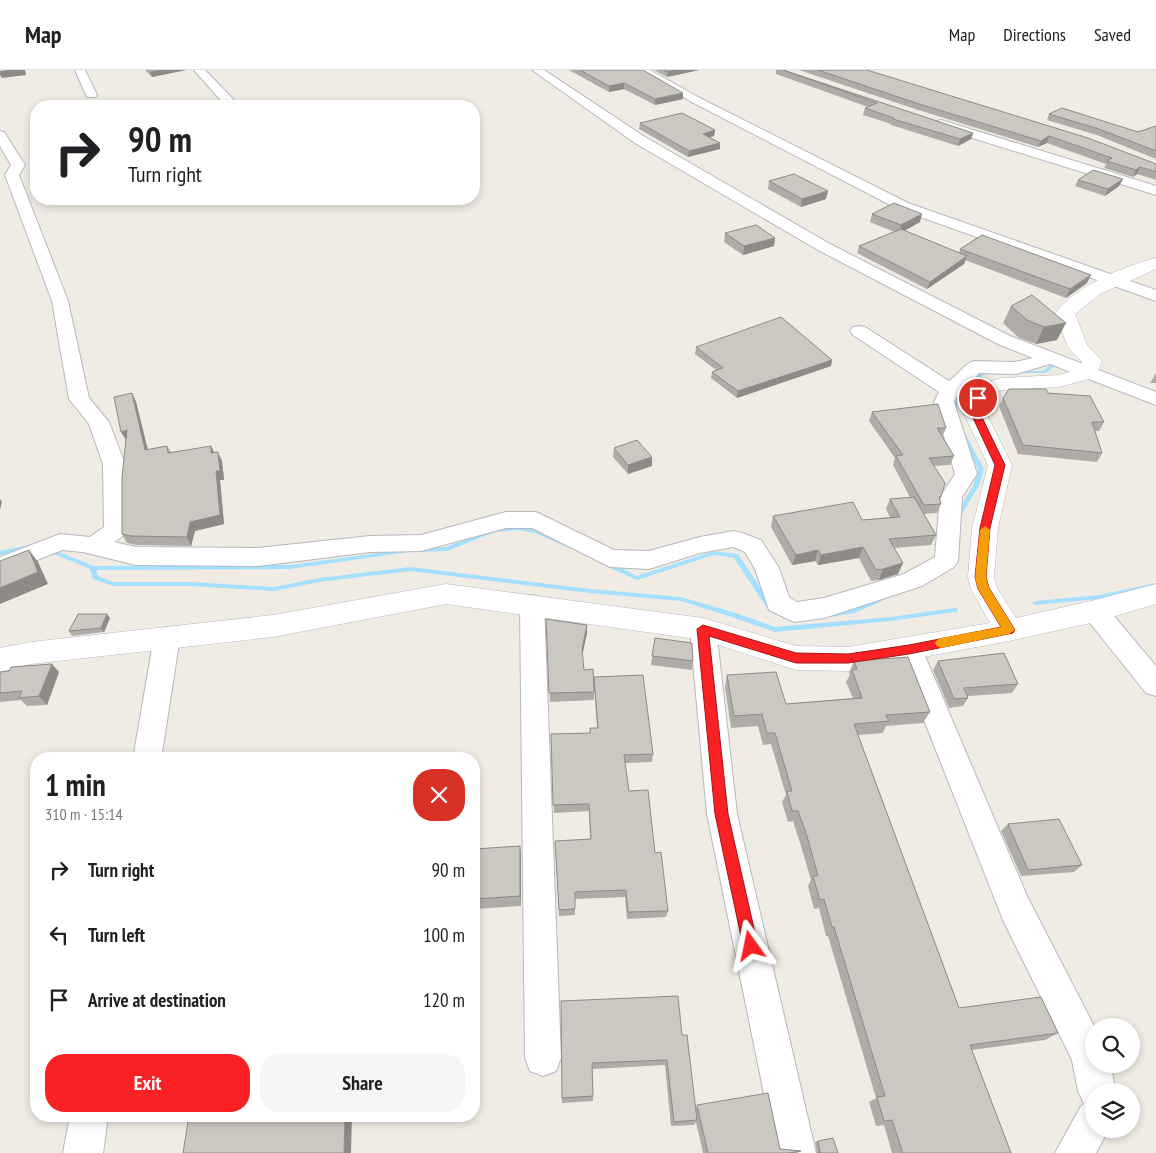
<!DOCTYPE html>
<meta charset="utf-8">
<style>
body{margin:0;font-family:"PT Sans Narrow",sans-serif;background:#f6f6f6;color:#202124;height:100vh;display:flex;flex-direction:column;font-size:19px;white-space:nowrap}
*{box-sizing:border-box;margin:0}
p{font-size:16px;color:#757577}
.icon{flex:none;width:28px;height:28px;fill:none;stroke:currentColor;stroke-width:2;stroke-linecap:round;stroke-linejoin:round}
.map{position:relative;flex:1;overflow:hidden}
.side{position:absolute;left:30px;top:682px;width:450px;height:370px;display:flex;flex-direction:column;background:#fff;border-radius:20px;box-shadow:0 2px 8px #0003}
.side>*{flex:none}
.hud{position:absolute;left:30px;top:30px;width:450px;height:105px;border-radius:20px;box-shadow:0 2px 8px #0003;background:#fff;color:#202124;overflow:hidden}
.controls{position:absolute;left:1085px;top:948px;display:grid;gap:10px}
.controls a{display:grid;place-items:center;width:55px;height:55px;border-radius:50%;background:#fff;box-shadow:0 2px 8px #0003;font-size:25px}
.pin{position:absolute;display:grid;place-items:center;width:42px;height:42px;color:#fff;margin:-21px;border:2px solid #fff;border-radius:50%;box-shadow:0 1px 5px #0007}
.me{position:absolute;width:55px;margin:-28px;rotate:348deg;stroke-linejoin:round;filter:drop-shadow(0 0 4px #0008)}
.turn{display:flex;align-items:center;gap:18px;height:105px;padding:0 15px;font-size:22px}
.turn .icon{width:65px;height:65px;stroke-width:2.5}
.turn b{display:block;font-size:35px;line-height:42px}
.round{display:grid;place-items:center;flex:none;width:52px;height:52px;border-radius:20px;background:#f6f6f6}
.overview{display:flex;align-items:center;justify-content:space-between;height:85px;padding:0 15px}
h1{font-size:30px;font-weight:700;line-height:38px}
.primary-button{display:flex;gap:10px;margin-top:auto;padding:10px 15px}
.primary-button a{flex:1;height:58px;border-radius:20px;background:#f92124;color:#fff;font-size:20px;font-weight:700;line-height:58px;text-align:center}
.primary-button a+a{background:#f6f6f6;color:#202124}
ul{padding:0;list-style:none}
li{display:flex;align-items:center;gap:15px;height:65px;padding:0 15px}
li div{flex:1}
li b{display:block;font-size:19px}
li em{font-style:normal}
header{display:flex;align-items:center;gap:30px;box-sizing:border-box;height:70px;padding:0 25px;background:#fff;border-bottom:1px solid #e0e0e0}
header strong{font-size:24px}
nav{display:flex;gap:28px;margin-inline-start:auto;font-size:18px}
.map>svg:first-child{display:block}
</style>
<header>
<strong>Map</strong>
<nav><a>Map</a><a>Directions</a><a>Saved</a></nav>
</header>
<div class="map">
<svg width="1156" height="1083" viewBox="0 0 1156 1083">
<rect width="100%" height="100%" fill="#f0ece4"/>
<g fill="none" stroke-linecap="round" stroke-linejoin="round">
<g fill="#a5e0ff" fill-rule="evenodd">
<path d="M1056,291h4v1l-14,11h-31l-2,-1 2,-1h28z"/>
<path d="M993,301l2,1v1l-12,2 -25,25 -1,15v1h-4v-1l1,-16 25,-26z"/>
<path d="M963,363l3,2 18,34 -5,17 -20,32 -2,1 -3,-2 19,-31 5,-17 -18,-34z"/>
<path d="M519,456l19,4 31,14 1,1 -3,2 -32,-14 -16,-3 -24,2 -48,19 -28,1 -3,-2 3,-2 27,-1 48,-19z"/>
<path d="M33,474l2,1 1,1 -1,1 -35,8v-4z"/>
<path d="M49,478l45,18 196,-1 117,-16 2,1 1,1 -1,1 -119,17 -194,1 2,6 15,6h78l83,5 45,-9 91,-11 180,22 91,8 55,16 39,14 115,-10 65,-9h2l1,2 -1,2h-2l-65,9 -115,11 -43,-15 -51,-16 -91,-8 -180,-22 -91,11 -45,9 -83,-5h-78l-20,-7 -3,-10 -43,-18 -1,-1z"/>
<path d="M714,481l24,3 35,53 1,2 -1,2h-4l-35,-53 -20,-3 -77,25 -31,-14 -1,-2 1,-2h4l27,14z"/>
<path d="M1156,513v4l-57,12 -64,6 -3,-2 3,-2 64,-6z"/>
<path d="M882,526l3,2 -1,2 -29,13 -25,4h-2l-1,-2 1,-2h2l22,-4z"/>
</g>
<g stroke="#b5b8bc" stroke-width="2">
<g id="minor">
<path d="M75,0h10l12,25 -2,2h-8z"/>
<path d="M194,0h11l27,28 2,3 -2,3h-8z"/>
<path d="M532,0h12l101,67 185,107 180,92 146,56v13l-106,-41 -34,10 -37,-1c-8,11 -20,17 -25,29l23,72 -15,23 -4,64 -4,6 -32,19 -98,32 -30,4 -25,-12 -14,-41 -10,-17 -12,-5 -33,6 -51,16 -39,-2 -78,-39h-26l-85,23 -51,1 -112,14 -122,-1 -53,-13 -21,-2 -62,25v-18l60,-23 30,3 14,-10 -1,-63 -14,-40 -20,-25 -17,-98 -47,-126 6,-10 -11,-19v-15l4,1 21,33 -6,10 49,126 21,97 20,24 16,42 1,66 -3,6 -9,6 22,5 122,1 112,-12 51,-1 85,-23h30l78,38 35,1 51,-14 34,-6 8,2 19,7 18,28 10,29 8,5 27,-4 80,-24 31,-17 5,-60 15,-23 -21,-72 5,-10 -86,-57 -3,-4 3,-4 6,-1 6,1 84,54c9,-6 15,-17 25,-20l41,1 18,-4 -35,-14 -180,-94 -183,-107z"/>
<path d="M637,0h13l48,27 210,106 248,87v11l-258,-92 -208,-108z"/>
<path d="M941,50l215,66v9l-219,-68 -2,-3 2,-3z"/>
<path d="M532,525l9,2 3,7 17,454 -5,13 -13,5 -13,-5 -5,-13 -5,-454 3,-7z"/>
<path d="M1095,531l9,3 52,62v30l-10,-3 -60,-75 -3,-7 3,-7z"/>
<path d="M703,549l9,3 4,7 21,185 79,339h-40l-69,-339 -17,-185 4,-7z"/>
<path d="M167,557l9,3 4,7 -19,122h-28l21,-122 4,-7z"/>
<path d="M909,569l9,3 4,7 105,247 67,130v38h16l6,27h-22v38h15l-13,24h-41l26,-47 3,-2 -6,-13 -6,-31 -69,-140 -107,-271 4,-7z"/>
<path d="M70,1046h38l-5,37h-40z"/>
</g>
</g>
<g stroke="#b5b8bc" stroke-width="1">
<path id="tertiary" d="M1156,188v11l-56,25 -25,20 12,31 15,16 -6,16 -37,10 -56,3 -12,3 -8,14 29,58 -14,63 -4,49 3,11 19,30 79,-18 61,-16v20l-61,18 -86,19 -161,30 -52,-1 -93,-30 -257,-36 -173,33 -242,27 -31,8v-24l31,-6 242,-27 173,-31 257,34 93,28 52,1 142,-24 -19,-34 -3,-12 4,-49 16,-63 -27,-58 15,-22 26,-7 56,-3 22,-6 2,-7 -14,-15 -13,-33c20,-28 69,-48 101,-56z"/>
</g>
<use href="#minor" fill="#fff" fill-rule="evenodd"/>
<use href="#tertiary" fill="#fff" fill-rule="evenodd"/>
</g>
<g fill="#afaba6">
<path d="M145,0h41l-34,7z"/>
<path d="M569,0h74l40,29 -28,6 -31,-16 -15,3z"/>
<path d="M654,0h45l-32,7z"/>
<path d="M776,0h7l190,63 -2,6 -13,7 -67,-21v-1l-28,-9 2,-7 3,-1 -92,-33z"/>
<path d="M799,0h68l289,94v16l-19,-6 -4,3 -29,-9 2,-4 -59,-21 -9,4 -123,-38z"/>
<path d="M1049,44l89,18 18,-6v33l-59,-24 -50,-15z"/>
<path d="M640,53l75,7 -1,6 -4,1 10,6v6l-32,8 -49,-28z"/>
<path d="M1123,109l-4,7 -14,10 -30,-10 3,-6z"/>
<path d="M769,111l57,18 -25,8 -33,-18z"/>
<path d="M872,144l48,8 -16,9 55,22 1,-4 127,34 -21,15 -101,-38 -1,4 -37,25 -70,-36 2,-7 36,-14 -25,-10z"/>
<path d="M725,163l50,5 -1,8 -31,9 -19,-13z"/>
<path d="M1032,225l25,45 -21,4 -17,-6 -16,-15 8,-17z"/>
<path d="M696,277l135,19 -94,32 -26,-20 1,-6 4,-2 -21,-16z"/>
<path d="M1156,303v10h-6l5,-8z"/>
<path d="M132,323l4,9 12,48 19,-4 4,6 43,1 8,8 2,19h-4l4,44 -29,7 -4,15 -55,-1 -9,-2 -5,-9 4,-94z"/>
<path d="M1048,323l56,29 -5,9h-4l7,22 -5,9 -79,-8 -19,-48 4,-8z"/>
<path d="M872,342l74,16 -4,9 12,19 -4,9 -16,1 7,31 -1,3 1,4 -4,9 -13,1 12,21 -5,10 -37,3 4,26 -19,6 -8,1 -12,-23 -41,7 -3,-4 -23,4 -21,-38 2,-11 89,4 28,-3 -4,-8 4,-10 20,-2 -17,-32 2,-7 -26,-37z"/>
<path d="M614,378l38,18 -24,8 -15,-17z"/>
<path d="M110,548l-6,14 -32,4 -3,-5z"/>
<path d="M546,549l41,6v8l-5,22 2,15 10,22v8l-44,2z"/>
<path d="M655,568l38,23 -1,9 -41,-5z"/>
<path d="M854,591l76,51 -7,11 -37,3 -3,7 -25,2 101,273 99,25 -13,7 -73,10 39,103h-119l-8,-28 -8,1 -7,-24 7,-4 -48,-162h-2l-7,-28 -5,1 -6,-23 3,-6 -10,-34 -8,-25 -5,1 -6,-20 4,-7 -15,-51 -8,1 -5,-19 -27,2 -6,-41 2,-12 59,29 67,-6 -7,-16 4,-7 -1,-2z"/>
<path d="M938,591l80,23 -6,9 -44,3v2l-5,8 -14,2 -16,-38z"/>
<path d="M0,602h59l-12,33 -20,1 -6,-6 -21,2z"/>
<path d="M594,607l59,77 -1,8 -27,1 4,28 26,62 13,58 -2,6 -39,2 -2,-22 -50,2v16l-16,1 -4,-75 35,-2 -1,-28 -35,2 -3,-79 38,-1 8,-5 -3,-43z"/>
<path d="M1008,754l74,41 -8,7 -53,4 -20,-45z"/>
<path d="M520,776l1,11v49l-47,3v-60z"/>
<path d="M561,931l121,34 14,73 1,-3 83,44 21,2 -4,2h-94l-7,-31 -2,3 -23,1 -6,-61 -73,4 1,32 -31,2z"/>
<path d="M818,1071l20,12h-21l-2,-11z"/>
</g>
<g fill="#8e8b87">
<path d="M8,0h17l1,5 -24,3 -2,-3v-4z"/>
<path d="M158,0h28l-34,7 -2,-5z"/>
<path d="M675,0h24l-32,7 1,-5z"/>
<path d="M624,13v6l-15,3v-6z"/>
<path d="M683,23v6l-28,6v-6z"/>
<path d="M715,60l-1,6 -11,3v-5z"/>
<path d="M973,63l-2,6 -13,7 2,-7z"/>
<path d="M1049,66l-2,7 -9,4 3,-6z"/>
<path d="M720,73v6l-32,8 1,-6z"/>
<path d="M1140,97l-3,7 -4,3 3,-7z"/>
<path d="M1123,109l-4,7 -14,10 3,-7z"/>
<path d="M828,121l-2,8 -25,8 1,-8z"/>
<path d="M922,144l-2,8 -21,12 2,-9z"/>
<path d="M775,168l-1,8 -31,9 1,-9z"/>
<path d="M967,186l-3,8 -37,25 3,-7z"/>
<path d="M1091,205l-4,8 -21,15 4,-9z"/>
<path d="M1066,253l-9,17 -21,4 8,-17z"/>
<path d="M832,290l-1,6 -94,32 1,-7z"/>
<path d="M132,323l4,9 14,57 -5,-9z"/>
<path d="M127,360l5,9 -6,1 -5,-8z"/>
<path d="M211,376l4,8 -4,-1z"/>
<path d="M218,382l4,9 2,19h-4l4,44 -29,7 -4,15 -4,-9 3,-15z"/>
<path d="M652,387v9l-24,8v-9z"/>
<path d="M0,429l2,3 -2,8z"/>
<path d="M863,477l-4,11 -41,7 3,-10z"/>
<path d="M29,480l9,12 10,22 -48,20v-16z"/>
<path d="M818,480l-3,11 -23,4 4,-10z"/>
<path d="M903,493l-5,11 -19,6 4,-11z"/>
<path d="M107,544l3,4 -6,14 -3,-4z"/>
<path d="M587,555v8l-5,24v-8z"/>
<path d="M52,594l7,8 -12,33 -8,-9z"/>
<path d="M520,776l1,11v49l-1,-10z"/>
<path d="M345,1046h7l-1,37h-7z"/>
</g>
<g fill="#cbc7c1" stroke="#8e8b87">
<path d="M580,0h63l40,23 -28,6 -31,-16 -15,3z"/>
<path d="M664,0h11l-7,2z"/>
<path d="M783,0l190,63 -13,6 -67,-20 1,-1 -29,-10 12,-5z"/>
<path d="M818,0h49l221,68 68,26v8l-16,-5 -4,3 -29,-9 5,-3 -63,-22 -8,5 -125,-38z"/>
<path d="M1062,38l76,24 18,-6v25l-57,-22 -50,-15z"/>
<path d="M682,43l33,17 -12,4 17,9 -31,8 -49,-28z"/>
<path d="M1093,100l30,9 -15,10 -30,-9z"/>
<path d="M794,104l34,17 -26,8 -33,-18z"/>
<path d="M894,133l28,11 -21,11 -29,-11z"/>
<path d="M756,155l19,13 -31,8 -19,-13z"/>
<path d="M901,159l66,27 -37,26 -71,-36z"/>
<path d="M982,165l109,40 -21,14 -110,-40z"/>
<path d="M1032,225l34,28 -22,4 -17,-7 -16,-14z"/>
<path d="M781,247l51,43 -94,31 -26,-19 11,-4 -27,-21z"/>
<path d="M1009,319h37l2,4 42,3 14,26h-12l10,31 -79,-8 -20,-47z"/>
<path d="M132,323l13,57 22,-4 1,7 43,-7v7l7,-1 2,19h-4l4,44 -30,7 -3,15 -56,-1 -9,-2v-57l5,-47 -6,2 -7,-35z"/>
<path d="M938,334l8,24h-9l17,28 -25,2 16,25 -4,14h-2l2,7 -17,1 -28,-49 7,-1 -31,-43z"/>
<path d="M637,370l15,17 -24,8 -14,-17z"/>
<path d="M914,427l22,38 -47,4 14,24 -20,6 -7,1 -13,-23 -42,8 -3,-5 -22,5 -23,-39 80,-14 9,18 38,-3 -10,-18z"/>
<path d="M29,480l9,22 -38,16v-27z"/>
<path d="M78,544h29l-6,14 -32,3z"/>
<path d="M546,549l41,6 -5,24 2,21 9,-1 1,23 -45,1z"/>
<path d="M655,568l37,5 1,18 -41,-5z"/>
<path d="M1004,583l14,31 -54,4 4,10 -14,1 -16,-38z"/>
<path d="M908,587l22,55 -44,3 3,6 -35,3 105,284 82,-11 17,36 -88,12 41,108h-108l-11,-33 -8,1 -7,-24 8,-1 -51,-169h-2l-8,-28 -4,1 -7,-24h5l-11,-40 -9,-25h-6l-5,-20h5l-17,-58h-8l-5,-19 -28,2 -7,-41 49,-3 10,32 76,-6 -10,-28 5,-1 -3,-8z"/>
<path d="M52,594l-13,32 -20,2 3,-7 -22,2v-21l9,-1 2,-4z"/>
<path d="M643,605l10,79 -29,1 5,36 19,-1 7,63 6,-1 7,59 -40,1 -2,-22 -51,2v17l-16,1 -4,-69 36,-2 -2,-35 -36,1 -2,-71 39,-1v-5h8l-4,-51z"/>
<path d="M1059,749l23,46 -54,5 -20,-46z"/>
<path d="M520,776v50l-46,3v-50z"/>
<path d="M678,926l4,39h5l10,85 -23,2 -7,-62 -75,3 1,33 -31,2 -1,-97z"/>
<path d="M768,1023l12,56 21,2 -12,2h-81l-11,-48z"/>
<path d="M232,1046h113l-1,37h-161l5,-31z"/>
<path d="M833,1068l5,15h-21h3l-2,-12z"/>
</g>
<path fill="#f92124" stroke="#a21517" d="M978,325l4,3 -5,9 28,58 -15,63 -4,49 3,11 26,42 -2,3 -104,21 -61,9h-52l-87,-27 19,178 30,132 -2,5 -5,2 -6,-2 -2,-5 -28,-132 -18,-185 6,-4 93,28 52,1 61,-9 92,-18 -23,-38 -3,-12 5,-49 15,-63 -27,-58 6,-11z"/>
<path fill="#f59e0b" d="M985,456l5,4 -4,47 3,11 26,42 -6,4 -68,14 -4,-2 -2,-3 2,-3 4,-2 60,-11 -23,-38 -3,-12 5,-47z"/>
</svg>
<div class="controls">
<a><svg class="icon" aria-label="search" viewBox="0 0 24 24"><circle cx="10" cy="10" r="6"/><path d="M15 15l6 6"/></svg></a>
<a><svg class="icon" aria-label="layers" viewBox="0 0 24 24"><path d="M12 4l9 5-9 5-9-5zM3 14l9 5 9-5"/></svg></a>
</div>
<div class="pin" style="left:978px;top:328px;background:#d93025"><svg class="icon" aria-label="arrive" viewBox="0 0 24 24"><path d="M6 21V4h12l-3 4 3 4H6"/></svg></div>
<svg class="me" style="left:751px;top:876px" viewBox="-20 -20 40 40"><path d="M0-17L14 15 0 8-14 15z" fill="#f92124" stroke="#fff" stroke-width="4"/></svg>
<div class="hud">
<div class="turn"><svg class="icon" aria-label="right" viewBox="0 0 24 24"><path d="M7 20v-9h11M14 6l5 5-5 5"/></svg><div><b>90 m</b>Turn right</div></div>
</div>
<section class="side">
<div class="overview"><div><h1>1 min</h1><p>310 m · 15:14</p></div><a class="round" style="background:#d93025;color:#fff"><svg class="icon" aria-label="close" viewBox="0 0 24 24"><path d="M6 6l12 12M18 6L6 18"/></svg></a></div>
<ul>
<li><svg class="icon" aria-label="right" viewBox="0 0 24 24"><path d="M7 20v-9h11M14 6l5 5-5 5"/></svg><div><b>Turn right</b></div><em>90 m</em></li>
<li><svg class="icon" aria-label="left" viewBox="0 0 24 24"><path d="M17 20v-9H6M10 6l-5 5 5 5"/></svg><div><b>Turn left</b></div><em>100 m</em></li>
<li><svg class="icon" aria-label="arrive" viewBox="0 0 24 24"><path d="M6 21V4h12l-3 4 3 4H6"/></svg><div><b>Arrive at destination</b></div><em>120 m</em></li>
</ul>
<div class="primary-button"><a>Exit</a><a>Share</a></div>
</section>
</div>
